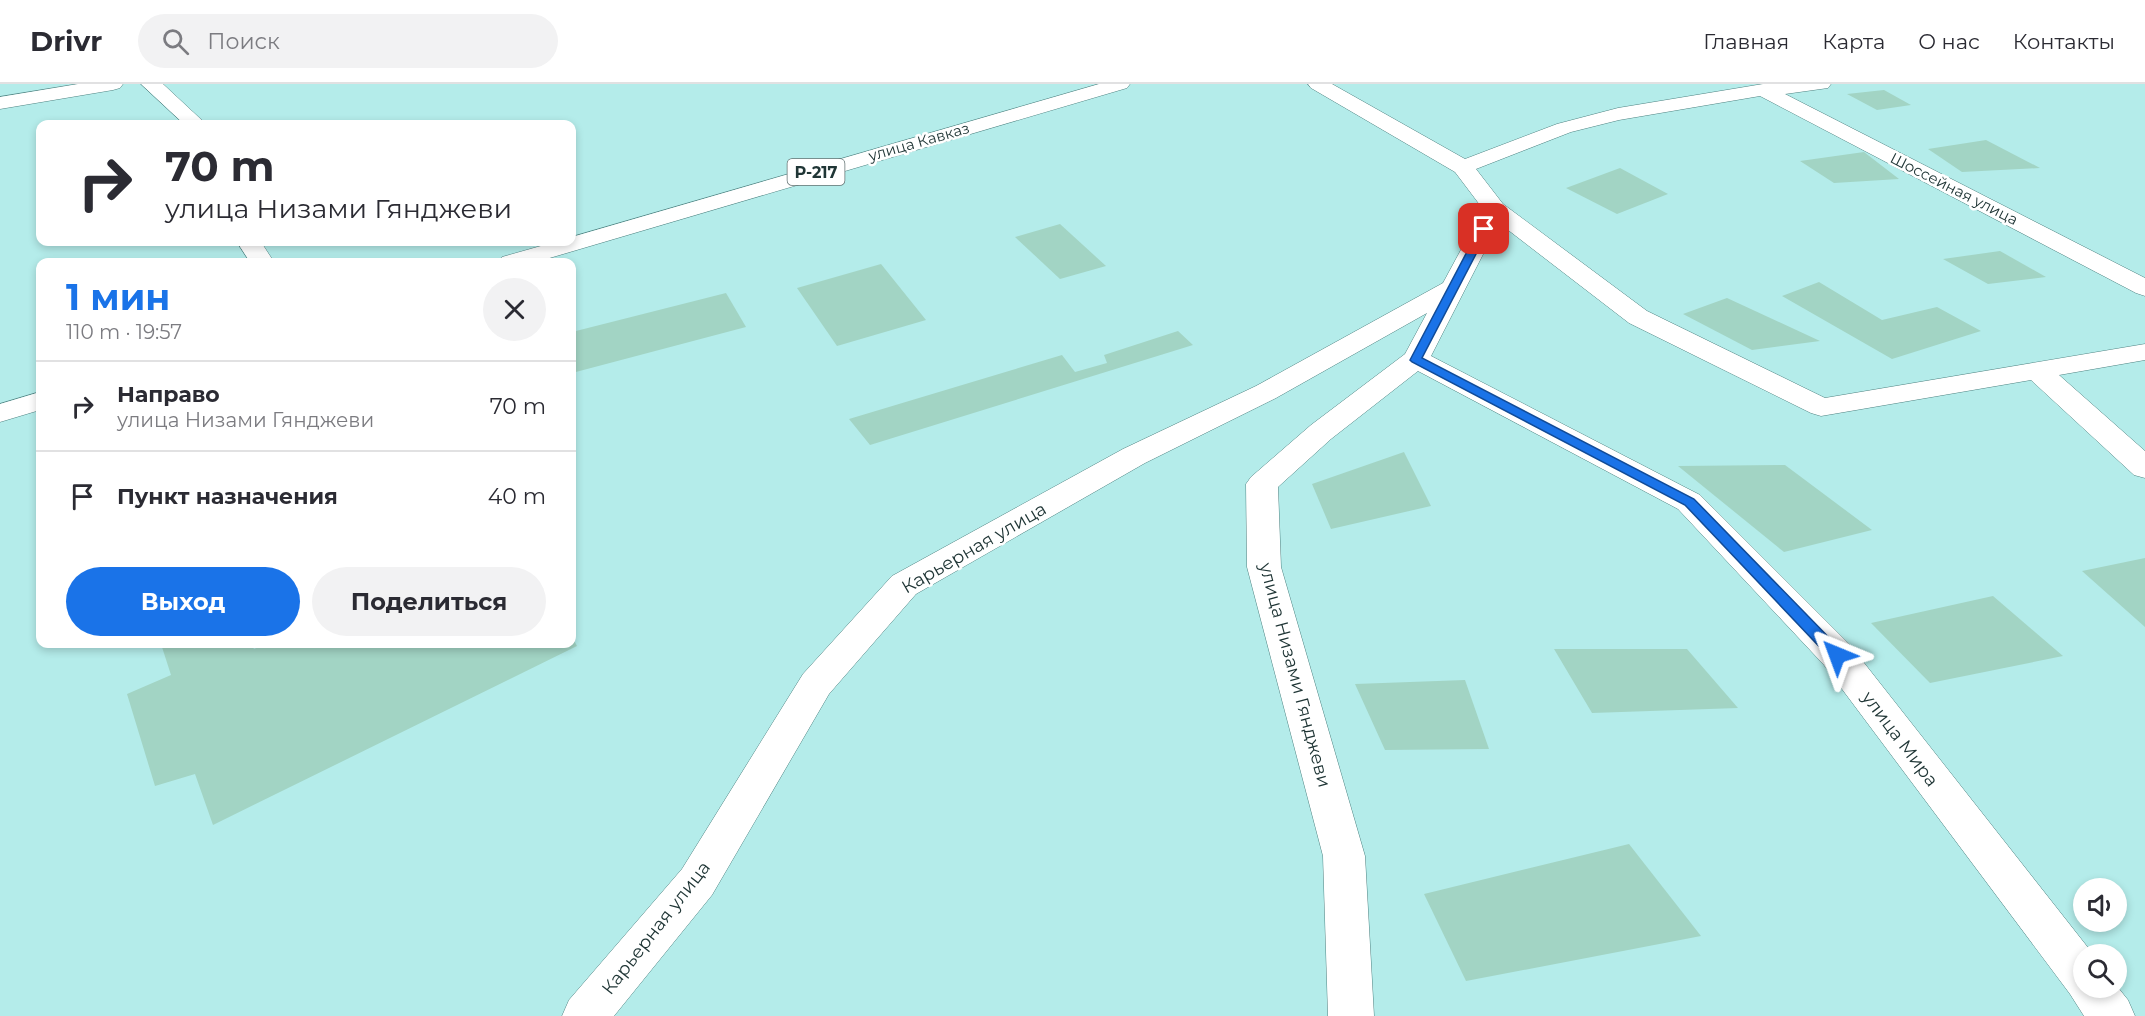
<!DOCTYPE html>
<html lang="ru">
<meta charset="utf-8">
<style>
body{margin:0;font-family:Montserrat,sans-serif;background:#f2f2f3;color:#2b2b33;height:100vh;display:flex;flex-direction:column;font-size:22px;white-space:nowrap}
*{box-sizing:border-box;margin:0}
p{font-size:20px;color:#7c7c81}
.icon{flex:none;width:33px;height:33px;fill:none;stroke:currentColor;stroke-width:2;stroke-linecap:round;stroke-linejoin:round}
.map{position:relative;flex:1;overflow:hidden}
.panel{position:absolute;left:36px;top:174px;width:540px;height:390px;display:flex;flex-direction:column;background:#fff;border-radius:12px;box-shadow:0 3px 9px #0003}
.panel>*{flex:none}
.guide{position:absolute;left:36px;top:36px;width:540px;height:126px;border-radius:12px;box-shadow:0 3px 9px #0003;background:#fff;color:#2b2b33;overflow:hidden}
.fabs{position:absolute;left:2073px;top:794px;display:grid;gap:12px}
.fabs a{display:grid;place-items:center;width:54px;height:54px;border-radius:50%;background:#fff;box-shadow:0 3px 9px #0003;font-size:30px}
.pin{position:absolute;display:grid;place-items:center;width:51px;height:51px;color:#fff;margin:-26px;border-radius:12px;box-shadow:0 3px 9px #0006}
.me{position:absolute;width:66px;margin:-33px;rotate:316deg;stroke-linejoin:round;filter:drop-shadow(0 0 4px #0008)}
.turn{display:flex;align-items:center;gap:21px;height:126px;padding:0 30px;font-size:27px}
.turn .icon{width:78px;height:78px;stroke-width:2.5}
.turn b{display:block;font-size:42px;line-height:51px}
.round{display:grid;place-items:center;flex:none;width:63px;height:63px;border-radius:32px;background:#f2f2f3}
.overview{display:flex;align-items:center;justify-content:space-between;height:102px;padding:0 30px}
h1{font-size:36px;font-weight:700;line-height:45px;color:#1a73e8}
.action{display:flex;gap:12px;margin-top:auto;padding:12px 30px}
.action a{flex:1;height:69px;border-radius:36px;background:#1a73e8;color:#fff;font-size:24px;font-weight:700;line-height:69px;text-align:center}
.action a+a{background:#f2f2f3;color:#2b2b33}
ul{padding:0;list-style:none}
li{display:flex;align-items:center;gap:18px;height:90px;padding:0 30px;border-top:2px solid #e1e1e2}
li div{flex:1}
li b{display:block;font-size:22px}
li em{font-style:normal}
header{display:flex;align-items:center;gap:36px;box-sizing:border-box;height:84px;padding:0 30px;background:#fff;border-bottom:2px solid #e1e1e2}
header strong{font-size:28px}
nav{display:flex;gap:33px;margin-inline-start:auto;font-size:21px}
.search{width:420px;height:54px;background:#f2f2f3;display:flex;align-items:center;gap:15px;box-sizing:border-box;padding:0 21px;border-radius:33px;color:#7c7c81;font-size:22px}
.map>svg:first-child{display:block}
</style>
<header>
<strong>Drivr</strong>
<div class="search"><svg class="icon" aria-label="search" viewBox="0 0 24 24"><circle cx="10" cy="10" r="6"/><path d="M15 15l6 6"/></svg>Поиск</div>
<nav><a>Главная</a><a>Карта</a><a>О нас</a><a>Контакты</a></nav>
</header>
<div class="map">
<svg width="2145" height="932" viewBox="0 0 2145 932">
<rect width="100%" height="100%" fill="#b4ecea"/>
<g fill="#a2d4c4">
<path d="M1884,6l27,15 -34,5 -30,-16z"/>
<path d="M1986,56l54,28 -78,4 -34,-23z"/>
<path d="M1864,68l35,27 -65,4 -34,-22z"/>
<path d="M1620,84l48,26 -51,20 -51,-26z"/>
<path d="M1060,140l46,42 -46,13 -45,-42z"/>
<path d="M2000,167l46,26 -58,7 -45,-25z"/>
<path d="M881,180l45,56 -89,26 -40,-58z"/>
<path d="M1819,198l63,38 55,-13 44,24 -89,28 -110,-63z"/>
<path d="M726,209l20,34 -174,46v-41z"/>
<path d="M1727,214l93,43 -68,9 -69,-36z"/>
<path d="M1178,247l15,14 -323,100 -21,-26 213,-64 13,17 32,-9 -3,-8z"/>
<path d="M1404,368l27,54 -100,23 -19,-45z"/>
<path d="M1785,381l87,65 -88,22 -106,-86z"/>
<path d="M2145,474v69l-63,-56z"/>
<path d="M1993,512l70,60 -133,27 -59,-60z"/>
<path d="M572,553l5,9 -364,179 -18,-51 -40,12 -28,-92 44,-19 -10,-31h90l3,5 12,-5h306z"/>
<path d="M1554,565h133l51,59 -146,5z"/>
<path d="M1465,596l24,69 -104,1 -30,-66z"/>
<path d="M1629,760l72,92 -235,45 -42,-87z"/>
</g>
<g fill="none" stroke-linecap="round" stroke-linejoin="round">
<g stroke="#4e8281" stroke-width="1">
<g id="street">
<path d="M78,0h45l-3,4 -7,2 -113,19v-12z"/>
<path d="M141,0h22l43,40h-22z"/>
<path d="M1308,0h24l133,75 92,-35 61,-16 145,-24h68l-3,4 -43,6 360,184v18l-9,-3 -376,-197 -141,24 -48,12 -95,37 27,35 144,107 178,87 320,-54v16l-86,15 86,76v27l-11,-3 -103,-95 -210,36 -10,-3 -182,-90 -130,-100 -68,133 269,139 150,150 243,309h-9v33h32v-2l12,15 7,16h-51l-14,-22 -246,-329 -146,-156 -260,-138 -87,68 -53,48 3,80 84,289 9,160h-46l-5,-160 -76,-289 -1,-83 5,-7 60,-52 94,-71 22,-41 -151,85 -131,65 -229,131 -87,100 -117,201 -98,121h-52l7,-16 113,-131 121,-195 89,-98 231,-127 133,-63 187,-103 40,-74 -28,-37 -144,-84z"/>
<path d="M237,158h24l13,20h-24z"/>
</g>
</g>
<g stroke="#4e8281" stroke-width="1">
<g id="highway">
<path d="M1099,0h31l-3,4 -591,174h-37l3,-5 53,-15h17v-5z"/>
<path d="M40,308v18l-40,12v-18z"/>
</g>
</g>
<use href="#street" fill="#fff" fill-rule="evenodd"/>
<use href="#highway" fill="#fff" fill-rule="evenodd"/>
</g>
<path fill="#1a73e8" stroke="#114b97" stroke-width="1.5" d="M1484,142l5,3 -67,129 272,141 148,152 2,4 -2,4h-11l-146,-154 -273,-143 -2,-2 69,-131z"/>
<g text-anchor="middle" stroke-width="5" stroke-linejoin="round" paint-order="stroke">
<g font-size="15" fill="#203636" stroke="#fff">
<text transform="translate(919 58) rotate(-16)" y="5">улица Кавказ</text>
<text transform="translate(1954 105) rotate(27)" y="5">Шоссейная улица</text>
</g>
<rect fill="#fff" stroke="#637272" stroke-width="1.5" x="787.5" y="75" width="57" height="26" rx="4.5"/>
<g font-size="16" font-weight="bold" fill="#203636">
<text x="816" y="94">Р-217</text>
</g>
<g font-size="18" fill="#203636" stroke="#fff">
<text transform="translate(974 464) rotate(-30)" y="6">Карьерная улица</text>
<text transform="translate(1295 591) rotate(75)" y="6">улица Низами Гянджеви</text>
<text transform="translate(1900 655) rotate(53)" y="6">улица Мира</text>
<text transform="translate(656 844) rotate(-52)" y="6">Карьерная улица</text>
</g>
</g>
</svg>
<div class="fabs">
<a><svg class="icon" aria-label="sound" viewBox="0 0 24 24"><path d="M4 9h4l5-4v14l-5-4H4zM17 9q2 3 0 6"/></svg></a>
<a><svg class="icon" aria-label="search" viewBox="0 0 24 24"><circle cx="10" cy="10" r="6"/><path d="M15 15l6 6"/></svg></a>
</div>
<div class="pin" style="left:1484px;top:145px;background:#d93025"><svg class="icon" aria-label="arrive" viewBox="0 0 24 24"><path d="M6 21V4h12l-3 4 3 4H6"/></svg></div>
<svg class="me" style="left:1837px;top:571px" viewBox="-20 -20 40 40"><path d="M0-17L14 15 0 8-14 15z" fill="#1a73e8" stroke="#fff" stroke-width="4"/></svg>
<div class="guide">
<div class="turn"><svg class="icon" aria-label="right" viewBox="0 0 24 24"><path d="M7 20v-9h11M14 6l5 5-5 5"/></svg><div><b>70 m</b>улица Низами Гянджеви</div></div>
</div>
<section class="panel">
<div class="overview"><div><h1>1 мин</h1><p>110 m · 19:57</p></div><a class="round"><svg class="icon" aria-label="close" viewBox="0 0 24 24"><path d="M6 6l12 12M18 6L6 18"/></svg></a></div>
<ul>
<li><svg class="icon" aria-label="right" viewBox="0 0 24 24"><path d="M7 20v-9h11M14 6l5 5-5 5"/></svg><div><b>Направо</b><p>улица Низами Гянджеви</p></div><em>70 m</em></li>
<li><svg class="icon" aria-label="arrive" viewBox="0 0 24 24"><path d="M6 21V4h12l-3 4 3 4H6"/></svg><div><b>Пункт назначения</b></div><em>40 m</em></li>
</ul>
<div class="action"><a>Выход</a><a>Поделиться</a></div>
</section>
</div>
